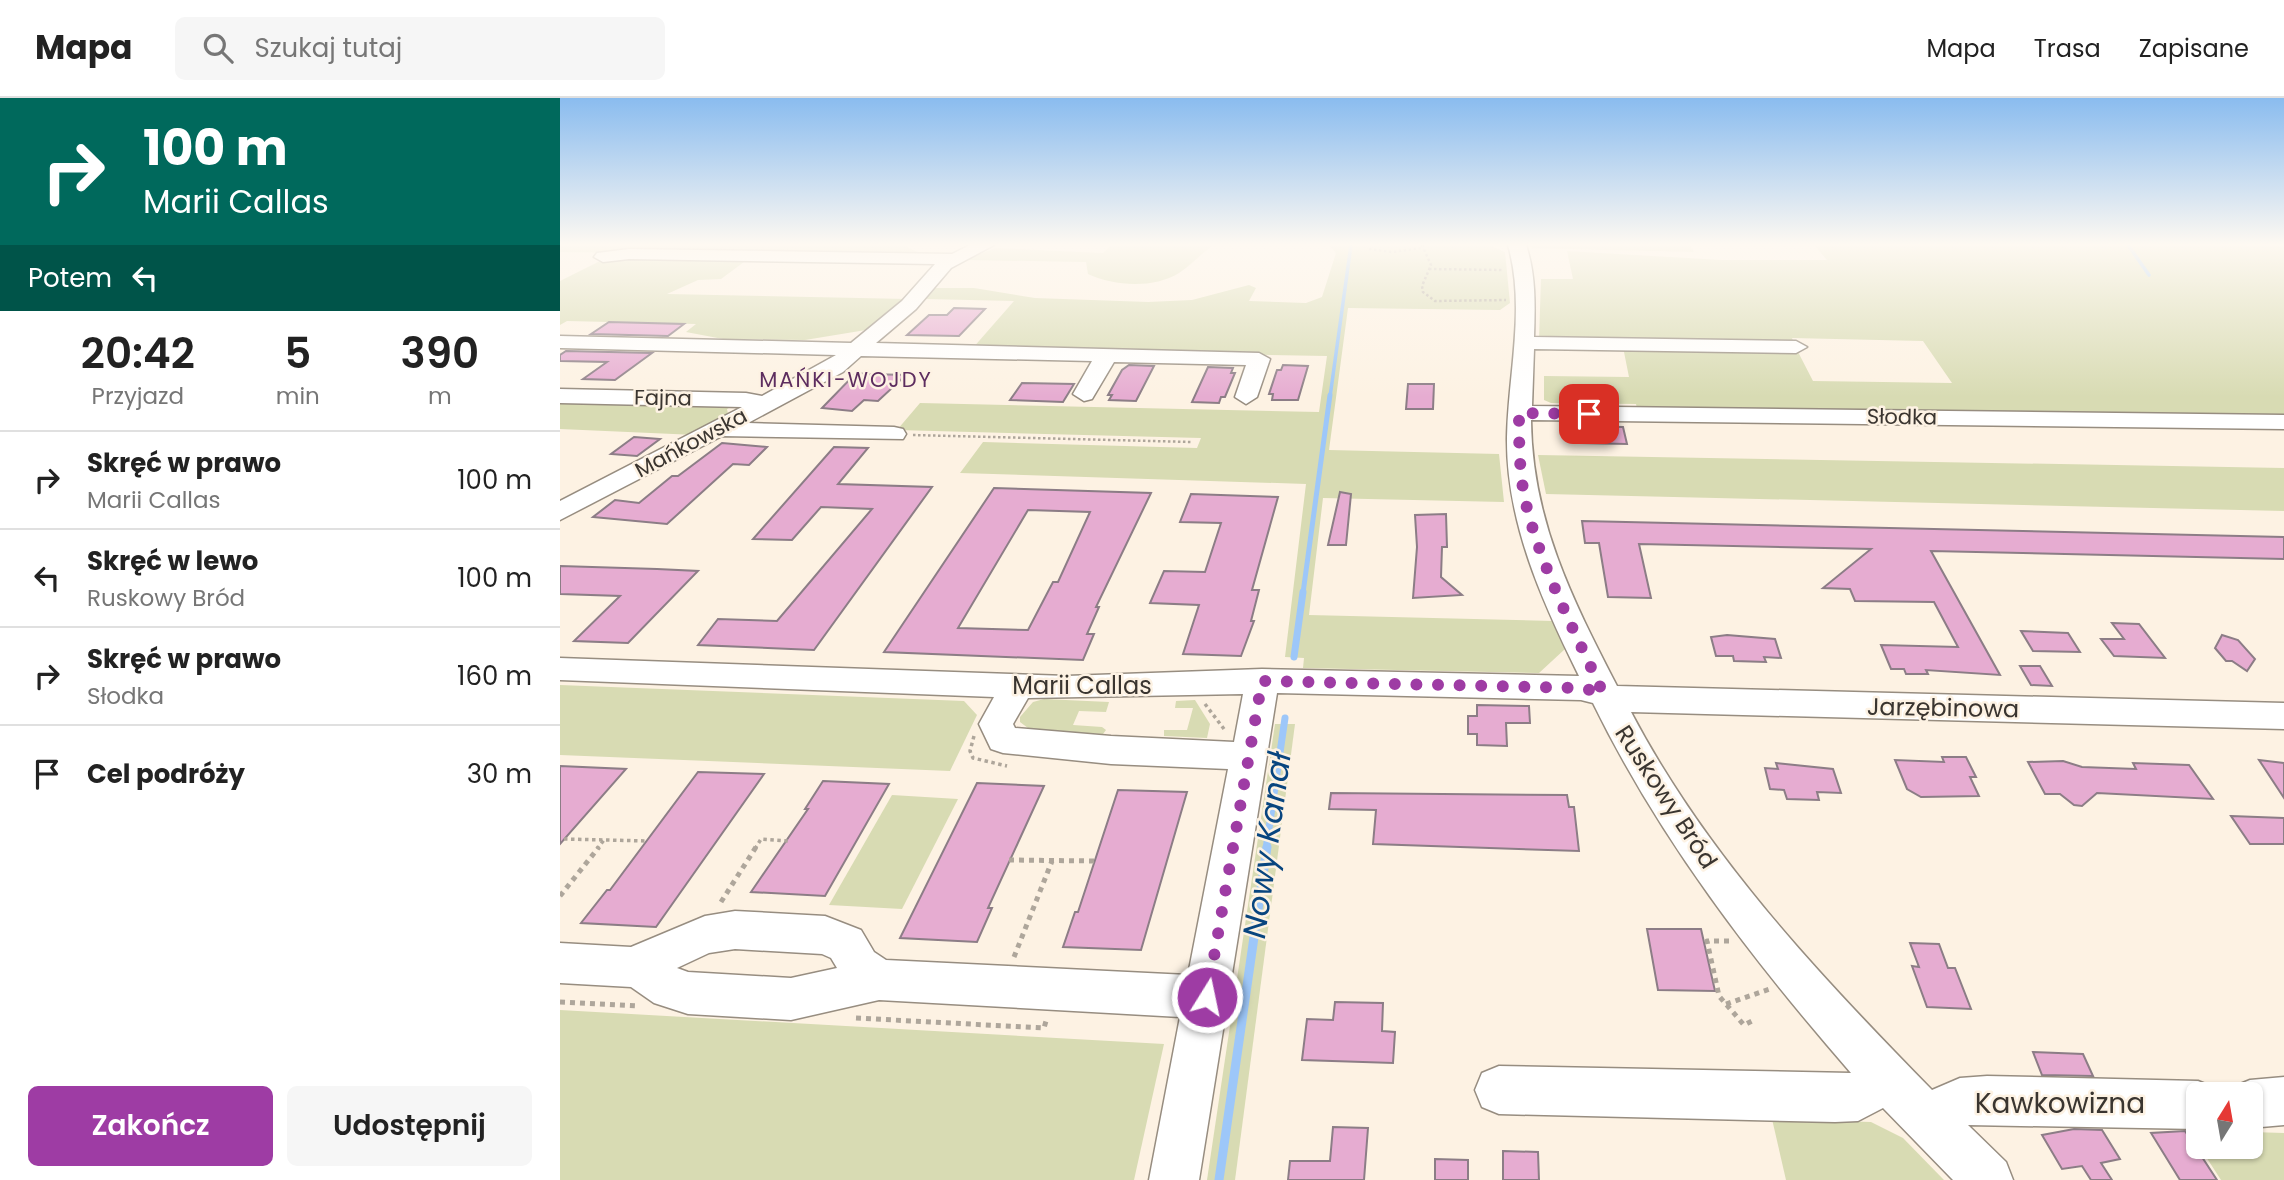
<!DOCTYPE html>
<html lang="pl">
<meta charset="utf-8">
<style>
body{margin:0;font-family:Poppins,sans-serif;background:#f6f6f6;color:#222;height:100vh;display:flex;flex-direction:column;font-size:26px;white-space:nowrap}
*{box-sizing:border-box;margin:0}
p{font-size:23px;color:#767676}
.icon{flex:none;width:38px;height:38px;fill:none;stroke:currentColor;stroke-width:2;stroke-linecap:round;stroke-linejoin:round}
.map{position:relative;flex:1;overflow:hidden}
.drawer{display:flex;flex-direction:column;background:#fff;width:560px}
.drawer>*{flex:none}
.banner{background:#00695c;color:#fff;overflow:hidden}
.needle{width:46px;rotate:11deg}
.tools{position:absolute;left:1626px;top:984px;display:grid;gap:14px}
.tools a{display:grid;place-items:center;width:77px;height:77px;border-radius:10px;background:#fff;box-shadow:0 2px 5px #0004;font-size:35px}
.pin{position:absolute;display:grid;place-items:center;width:60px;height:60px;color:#fff;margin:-30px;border-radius:14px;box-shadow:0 4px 10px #0006}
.me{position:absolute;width:77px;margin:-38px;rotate:10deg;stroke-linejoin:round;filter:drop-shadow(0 0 5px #0008)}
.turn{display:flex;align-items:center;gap:24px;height:147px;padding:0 28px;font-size:32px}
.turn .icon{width:91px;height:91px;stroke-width:2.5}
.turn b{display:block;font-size:49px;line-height:60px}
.then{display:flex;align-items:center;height:66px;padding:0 28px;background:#0003;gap:14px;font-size:26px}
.eta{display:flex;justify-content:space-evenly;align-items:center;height:119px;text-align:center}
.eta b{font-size:42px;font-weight:600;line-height:49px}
.button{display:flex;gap:14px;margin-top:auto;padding:14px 28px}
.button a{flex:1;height:80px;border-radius:10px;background:#9e3ca4;color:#fff;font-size:28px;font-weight:600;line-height:80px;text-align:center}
.button a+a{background:#f6f6f6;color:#222}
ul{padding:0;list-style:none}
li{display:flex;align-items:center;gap:21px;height:98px;padding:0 28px;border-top:2px solid #e0e0e0}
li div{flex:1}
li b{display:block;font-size:26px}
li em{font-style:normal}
header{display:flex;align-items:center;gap:42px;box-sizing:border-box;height:98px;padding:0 35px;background:#fff;border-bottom:2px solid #e0e0e0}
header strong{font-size:33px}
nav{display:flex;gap:38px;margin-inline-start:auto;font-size:24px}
.search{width:490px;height:63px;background:#f6f6f6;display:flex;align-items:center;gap:18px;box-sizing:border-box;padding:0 24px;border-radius:10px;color:#767676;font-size:26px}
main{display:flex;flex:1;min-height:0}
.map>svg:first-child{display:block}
</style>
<header>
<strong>Mapa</strong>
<div class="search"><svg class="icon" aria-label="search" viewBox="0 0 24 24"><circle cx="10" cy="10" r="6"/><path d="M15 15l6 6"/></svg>Szukaj tutaj</div>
<nav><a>Mapa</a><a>Trasa</a><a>Zapisane</a></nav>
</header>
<main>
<section class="drawer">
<div class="banner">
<div class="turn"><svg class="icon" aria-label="right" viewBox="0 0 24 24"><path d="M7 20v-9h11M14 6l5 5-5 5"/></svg><div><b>100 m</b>Marii Callas</div></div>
<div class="then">Potem<svg class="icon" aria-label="left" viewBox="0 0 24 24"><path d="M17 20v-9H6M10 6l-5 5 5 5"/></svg></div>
</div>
<div class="eta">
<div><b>20:42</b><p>Przyjazd</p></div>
<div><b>5</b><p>min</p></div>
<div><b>390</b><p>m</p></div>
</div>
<ul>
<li><svg class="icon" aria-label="right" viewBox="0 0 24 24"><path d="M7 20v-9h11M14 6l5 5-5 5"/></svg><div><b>Skręć w prawo</b><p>Marii Callas</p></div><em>100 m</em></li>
<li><svg class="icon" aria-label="left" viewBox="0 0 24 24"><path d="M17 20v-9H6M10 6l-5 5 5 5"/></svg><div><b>Skręć w lewo</b><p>Ruskowy Bród</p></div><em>100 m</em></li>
<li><svg class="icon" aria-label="right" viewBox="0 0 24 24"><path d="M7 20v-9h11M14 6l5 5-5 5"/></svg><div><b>Skręć w prawo</b><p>Słodka</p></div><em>160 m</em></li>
<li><svg class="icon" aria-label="arrive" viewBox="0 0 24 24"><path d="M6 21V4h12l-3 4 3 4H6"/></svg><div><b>Cel podróży</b></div><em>30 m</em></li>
</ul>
<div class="button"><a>Zakończ</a><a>Udostępnij</a></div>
</section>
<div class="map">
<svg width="1724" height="1082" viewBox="0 0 1724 1082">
<rect width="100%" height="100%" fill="#fdf2e3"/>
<g fill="#d8dbb3">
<path d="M0,147h343l25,12 -368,-5z"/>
<path d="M551,147h102c-12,9 -22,20 -34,28 -26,16 -65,13 -91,1l-2,-12 -122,-2 32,-12 107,5z"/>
<path d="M769,147h160l16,7 5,51 -10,7 -152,-2 -19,142 170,4 5,48 -181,-4 -14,117 244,6 12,28 -26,24 -236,-5 1,-10 -19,-1 21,-173 -346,-11 23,-31 214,6 4,-10 -304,-8 23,-27 399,9 8,-56 -355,-7 42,-48 -89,-2 10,-11h39l61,10 113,4 44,-2 57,-15 7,3 -7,13 57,2 16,-6 14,-44z"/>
<path d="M970,147h160l4,7 -162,-4z"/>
<path d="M1254,147h470v172l-647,-9 -1,-4 -85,-1 -7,-3v-24l85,1 -6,-30 174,3 16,31 139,2 -29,-42 -131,-3 3,7 -256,-5 2,-61h32l-6,-28 154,9h106z"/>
<path d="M57,159l131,2 -27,20 -23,1 -31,14 241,5 -36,30 -67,11 -82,-1 -37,-7 10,-8 -129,-3 -7,4v-44l42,-21z"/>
<path d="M0,303l176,3 -9,5 1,5 5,2 -37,19 -136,-6z"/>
<path d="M978,357l746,13v43l-738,-17z"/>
<path d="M0,587l404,16 13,14 -27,56 -390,-16z"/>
<path d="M484,601l65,3 -3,10 -27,-1 -6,14 29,2 4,3 -3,4 -71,-3 -12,-9v-5l13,-15z"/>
<path d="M635,602l15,24 -3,14 -43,-2v-6h23l6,-22h-18l1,-7z"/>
<path d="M715,626h20l-60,456h-28z"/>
<path d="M332,697l66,4 -56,110 -73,-4z"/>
<path d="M0,912l604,34 -30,136h-574z"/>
<path d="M1212,1021l99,3 32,16 41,42h-158z"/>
<path d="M1691,1034l33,1v47h-63l-22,-34h51z"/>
</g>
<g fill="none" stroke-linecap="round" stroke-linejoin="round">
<g stroke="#9dc7f9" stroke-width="3.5">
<path d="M1568,147l21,30"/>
<path d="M770,299l21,-152"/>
</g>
<path stroke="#9dc7f9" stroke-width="5" d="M743,495l27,-198"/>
<g stroke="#9dc7f9" stroke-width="7">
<path d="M734,559l9,-65"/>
<path d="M706,751l19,-131"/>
</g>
<path stroke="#9dc7f9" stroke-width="9" d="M659,1082l48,-333"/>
</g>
<g fill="#e6acd1" stroke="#8c7d86" stroke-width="2" fill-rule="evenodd">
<path d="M394,210l31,1 -26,27 -52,-1 22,-20h18z"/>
<path d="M49,224l75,2 -16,12 -77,-2z"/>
<path d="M6,253l86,2 -37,27 -32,-1 24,-17 -47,-1v-6z"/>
<path d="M569,267l25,1 -18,35 -27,-1 3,-5h-4l14,-25z"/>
<path d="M723,267l25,1 -10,34h-26l1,-6h-4l8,-24h4z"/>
<path d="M648,269l25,1 -2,5h4l-10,24h-4l-2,6 -27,-1z"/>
<path d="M296,275l11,1 39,1 -28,26 -14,-1 -12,11 -30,-3z"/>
<path d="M462,285l52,1 -11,18 -53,-2z"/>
<path d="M848,286h26l-1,25h-27z"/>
<path d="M1017,328l46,1 4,17 -47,-1z"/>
<path d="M74,339l26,2 -23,17 -26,-2z"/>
<path d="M162,345l45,4 -18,18 -16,-1 -66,60 -74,-7 22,-17 24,3 33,-27h6z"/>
<path d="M274,349l34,1 -30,36 94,3 -118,163 -116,-5 20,-26 59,2 95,-112 -51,-2 -29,33 -39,-1z"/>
<path d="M434,390l157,5 -55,114h3l-12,27h7l-11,26 -199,-8zM468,412l62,2 -32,70h-5l-25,48 -70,-2z"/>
<path d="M780,394l11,2 -5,51h-18z"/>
<path d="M631,396l87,3 -26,93h7l-8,31h3l-13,35 -58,-2 16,-49 -49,-2 14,-32 41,1 16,-49 -41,-1z"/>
<path d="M886,416l1,33h-5l-1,30 21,18 -49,3 4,-51 -2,-32z"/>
<path d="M1022,423l702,16v22l-353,-8 69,124 -74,-5 2,4h-22l-2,-5h-13l-10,-24 77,2 -24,-45 -79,-1 -5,-12 -27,-1 48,-39 -232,-5 12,54 -43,-1 -9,-54h-14z"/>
<path d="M0,468l97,3 41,2 -70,72 -54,-2 46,-45 -60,-2z"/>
<path d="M1552,525l27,1 26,34 -51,-2 -13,-17h23z"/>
<path d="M1461,533l47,2 12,19 -47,-1z"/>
<path d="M1167,537l48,4 6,19 -17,-1 2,5 -32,-1 -1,-5h-17l-5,-19z"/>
<path d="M1662,537l16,5 17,19 -8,12 -15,-10h-6l-11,-13z"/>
<path d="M1460,568h20l12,20 -21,-1z"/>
<path d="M917,607l52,1 1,17h-24l1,23 -30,-1v-11h-9v-18h9z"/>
<path d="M1382,659h24l10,20h-6l9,19 -58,1 -14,-8 -12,-29 49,2z"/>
<path d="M1699,662l25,3v35z"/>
<path d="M1503,663l19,6 54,2 -3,-6 56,2 24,34 -116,-6 -15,13 -8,-1 -14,-11h-15l-17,-32z"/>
<path d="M1216,665l57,6 8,24 -24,-1 2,8 -32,-1 -3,-9 -14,-1 -5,-21 13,1z"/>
<path d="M0,668l66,3 -66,75z"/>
<path d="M138,674l66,2 -108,153 -75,-4 26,-33h3z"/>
<path d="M263,683l66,3 -64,112 -74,-4 57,-83h-3z"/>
<path d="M417,685l67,3 -56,122h4l-15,34 -77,-4z"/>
<path d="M558,692l69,2 -46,158 -78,-3 12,-35h3z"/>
<path d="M771,695l236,2 2,12h5l5,44 -206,-7 3,-34 -47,-1z"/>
<path d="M1671,718l53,2v26h-34z"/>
<path d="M1087,831h54l14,62 -57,-1z"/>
<path d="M1350,845l29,1 9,24h7l16,41 -44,-2 -15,-41 7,1z"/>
<path d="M775,904l48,1 -1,28 13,1 -2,31 -91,-3 5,-41 26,1z"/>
<path d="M1473,954l50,2 10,22 -51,-1z"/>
<path d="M773,1029l35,1 -4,52h-76l2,-19h40z"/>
<path d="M1514,1031l28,1 18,29 -19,4 11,17h-21l-9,-14 -20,3 -20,-34z"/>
<path d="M1625,1033l32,49h-37l-29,-47z"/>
<path d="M943,1053l35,1 1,28h-36z"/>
<path d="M875,1061l33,1v20h-33z"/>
</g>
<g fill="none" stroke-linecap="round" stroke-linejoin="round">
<g stroke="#978d80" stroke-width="3">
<g id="minor">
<path d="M410,147h24l-43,23 -35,41 -40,34 383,10 11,6 -13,38 -11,7 -11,-7 11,-32 -132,-3 -22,37 -8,2 -11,-7 19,-33 -231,-5 -18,16 -95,51 146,4 9,2 3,5 -3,5 -181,-3 -162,84v-19l182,-94 -182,-4v-14l186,4 16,3 74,-41 -276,-7v-12l291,7 51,-42 33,-37 -306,-5 -26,3 -9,-5 3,-4 32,-4 323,5z"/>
<path d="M948,147h18c10,30 9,61 8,92l262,4 11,6 -11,6 -262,-4 -2,57 752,9v14l-753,-9c1,100 41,179 86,266l667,17v26l-653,-17c75,143 189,264 301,378l28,-12 27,-2 211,5 17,7 2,6h-19v35l-230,-4 38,37 7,18h-60l-70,-72 -25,13 -23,1 -336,-8 -17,-7 -7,-17 7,-17 17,-7 352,7c-99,-114 -191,-233 -258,-370l-12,-3 -304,-7 -78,487h-50l31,-163 -301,-17 -88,20 -103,-6 -34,-11 -23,-16 -71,-4v-40l71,4 74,-31 30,-5 90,5 36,14 13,22 12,8 302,15 40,-206 -117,-5 -108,-11 -12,-4 -12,-25 15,-27 -434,-17v-22l507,18 195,-7 317,7c-37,-75 -73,-154 -72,-239 1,-62 19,-130 1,-192zM683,596l-9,48 -123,-6 -96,-8 -2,-4 15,-26zM175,851l87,5 9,4 6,10 -46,10 -103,-6 -11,-4 32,-15z"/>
<path d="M1724,979v48l-34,3v-34h-20l3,-7 17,-7z"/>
</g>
</g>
<g stroke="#aea69b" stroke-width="2.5" stroke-dasharray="2.5 2.5" stroke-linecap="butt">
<path d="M862,147l9,20 -9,21 1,6 12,9 71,-1"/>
<path d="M809,151l23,3 30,-4"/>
<path d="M869,171l75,1"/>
<path d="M353,337l278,7"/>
</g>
<g stroke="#aea69b" stroke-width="3.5" stroke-dasharray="3.5 3.5" stroke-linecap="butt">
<path d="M645,606l19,25"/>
<path d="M414,638l-4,15 3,7 34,8"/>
<path d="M4,741l83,2"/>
<path d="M37,751l7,-9"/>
<path d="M195,751l6,-10 27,2"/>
</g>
<g stroke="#aea69b" stroke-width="5" stroke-dasharray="5 5" stroke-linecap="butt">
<path d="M449,762l87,1"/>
<path d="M0,798l39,-49"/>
<path d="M161,804l35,-55"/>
<path d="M1169,843h-22l12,55 25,29 8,-4"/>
<path d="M454,859l38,-96"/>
<path d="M0,904l78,4"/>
<path d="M1166,906l44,-15"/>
<path d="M296,920l188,10 2,-7"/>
</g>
<use href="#minor" fill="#fff" fill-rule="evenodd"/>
</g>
<linearGradient id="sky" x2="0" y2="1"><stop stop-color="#8abcef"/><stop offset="0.49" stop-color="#fef9f2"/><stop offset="1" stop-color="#fef9f2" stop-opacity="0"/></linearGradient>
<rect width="1724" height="299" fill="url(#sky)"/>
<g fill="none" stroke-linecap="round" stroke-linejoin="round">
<path stroke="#9e3ca4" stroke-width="12" stroke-dasharray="0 21.6" d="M647,899l55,-316 319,7 22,5c-28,-61 -61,-123 -77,-189 -7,-30 -7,-61 -7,-91l70,1"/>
</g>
<g text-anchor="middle" stroke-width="5" stroke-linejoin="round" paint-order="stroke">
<g font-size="21" letter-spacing="2" fill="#5d2d5f" stroke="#fdf2e3">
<text x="286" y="289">MAŃKI-WOJDY</text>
</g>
<g font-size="21" fill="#3a3530" stroke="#fdf2e3">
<text transform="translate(103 300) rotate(1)" y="7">Fajna</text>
<text transform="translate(1342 319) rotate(1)" y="7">Słodka</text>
<text transform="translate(131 345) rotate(-28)" y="7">Mańkowska</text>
</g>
<g font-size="24" fill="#3a3530" stroke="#fdf2e3">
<text x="522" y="596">Marii Callas</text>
<text transform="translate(1383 610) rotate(1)" y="8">Jarzębinowa</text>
<text transform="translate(1106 699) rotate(57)" y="8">Ruskowy Bród</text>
</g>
<g font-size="28" fill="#3a3530" stroke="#fdf2e3">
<text x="1500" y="1015">Kawkowizna</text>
</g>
<g font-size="32" font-style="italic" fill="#08457f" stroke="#fdf2e3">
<text transform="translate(707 747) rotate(-82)" y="11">Nowy Kanał</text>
</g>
</g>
</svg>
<div class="tools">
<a><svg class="needle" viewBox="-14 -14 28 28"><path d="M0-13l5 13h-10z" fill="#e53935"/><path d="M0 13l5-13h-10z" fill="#767676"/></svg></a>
</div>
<div class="pin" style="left:1029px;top:316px;background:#d93025"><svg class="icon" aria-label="arrive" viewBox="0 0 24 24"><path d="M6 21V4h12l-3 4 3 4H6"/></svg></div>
<svg class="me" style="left:647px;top:899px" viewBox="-20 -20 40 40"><circle r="17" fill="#9e3ca4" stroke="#fff" stroke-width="3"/><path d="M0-11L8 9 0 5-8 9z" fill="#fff"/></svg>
</div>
</main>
